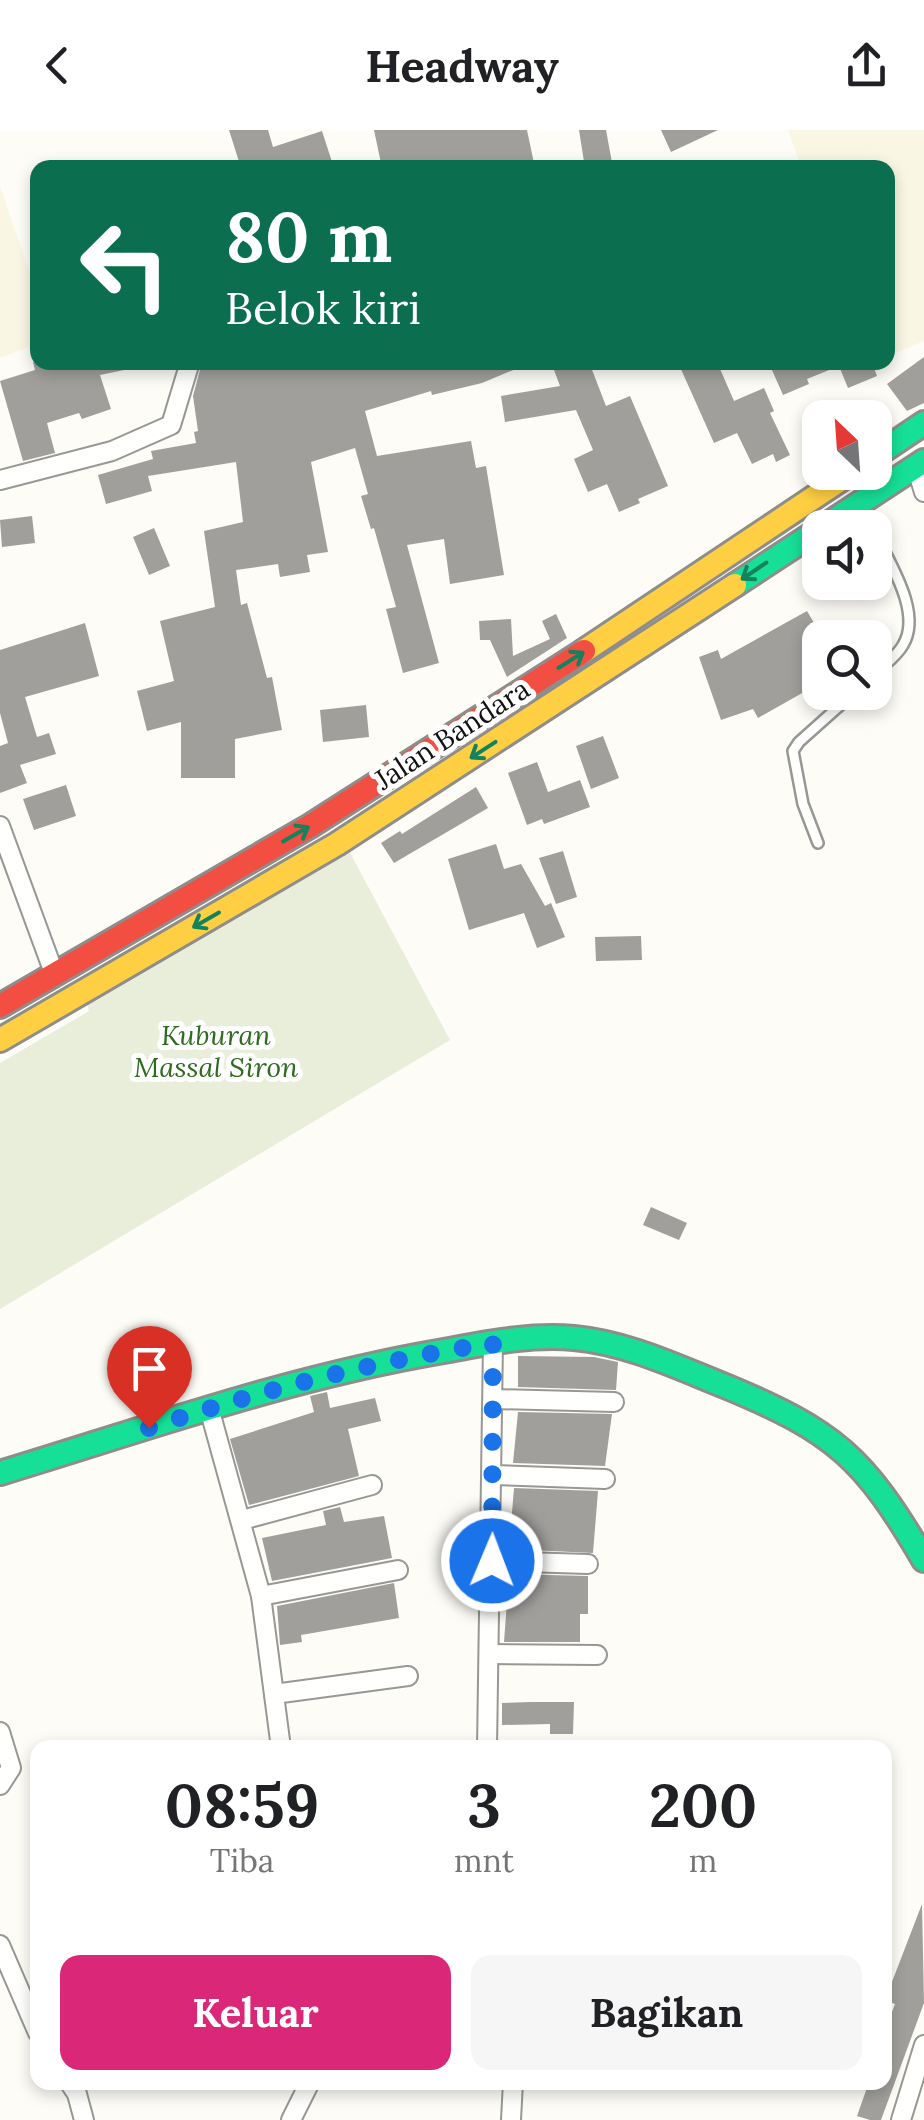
<!DOCTYPE html>
<html lang="id">
<style>
body{margin:0;font-family:Lora,serif;background:#f6f6f6;color:#202124;height:100vh;display:flex;flex-direction:column;font-size:38px;white-space:nowrap}
*{box-sizing:border-box;margin:0}
p{font-size:32px;color:#757577}
.icon{flex:none;width:55px;height:55px;fill:none;stroke:currentColor;stroke-width:2;stroke-linecap:round;stroke-linejoin:round}
.map{position:relative;flex:1;overflow:hidden}
.sheet{position:absolute;left:30px;top:1610px;width:862px;height:350px;display:flex;flex-direction:column;background:#fff;border-radius:20px;box-shadow:0 5px 15px #0003}
.sheet>*{flex:none}
.banner{position:absolute;left:30px;top:30px;width:865px;height:210px;border-radius:20px;box-shadow:0 5px 15px #0003;background:#0b6e4f;color:#fff;overflow:hidden}
.needle{width:65px;rotate:335deg}
.controls{position:absolute;left:802px;top:270px;display:grid;gap:20px}
.controls a{display:grid;place-items:center;width:90px;height:90px;border-radius:20px;background:#fff;box-shadow:0 5px 15px #0003;font-size:50px}
.pin{position:absolute;display:grid;place-items:center;width:85px;height:85px;color:#fff;margin:-102px -42px;border-radius:50% 50% 50% 0;rotate:-45deg;box-shadow:0 0 10px #0007}
.pin .icon{rotate:45deg}
.me{position:absolute;width:110px;margin:-55px;rotate:1deg;stroke-linejoin:round;filter:drop-shadow(0 0 8px #0008)}
.turn{display:flex;align-items:center;gap:35px;height:210px;padding:0 30px;font-size:45px}
.turn .icon{width:130px;height:130px;stroke-width:2.5}
.turn b{display:block;font-size:70px;line-height:85px}
.eta{display:flex;justify-content:space-evenly;align-items:center;height:170px;text-align:center}
.eta b{font-size:60px;font-weight:700;line-height:70px}
.primary-button{display:flex;gap:20px;margin-top:auto;padding:20px 30px}
.primary-button a{flex:1;height:115px;border-radius:20px;background:#db2777;color:#fff;font-size:40px;font-weight:700;line-height:115px;text-align:center}
.primary-button a+a{background:#f6f6f6;color:#202124}
header{display:flex;justify-content:space-between;align-items:center;height:130px;padding:0 30px;background:#fff;font-size:45px;font-weight:700}
.map>svg:first-child{display:block}
</style>
<header><svg class="icon" aria-label="back" viewBox="0 0 24 24"><path d="M15 5l-7 7 7 7"/></svg>Headway<svg class="icon" aria-label="share" viewBox="0 0 24 24"><path d="M12 15V3M7 8l5-5 5 5M5 13v7h14v-7"/></svg></header>
<div class="map">
<svg width="924" height="1990" viewBox="0 0 924 1990">
<rect width="100%" height="100%" fill="#fdfcf7"/>
<g fill="#f9f7e4">
<path d="M788,0h136v211l-36,15v-188l-87,-1z"/>
<path d="M0,56l38,111 -1,47 -37,14z"/>
</g>
<path fill="#e9eedb" d="M347,717l103,193 -450,269v-246l89,-52 -3,-12z"/>
<g fill="#a19f9c">
<path d="M229,0h39l5,17 49,-16 12,37h-93z"/>
<path d="M374,0h153l8,38h-153z"/>
<path d="M579,0h27l7,38h-28z"/>
<path d="M661,0h57l-47,22z"/>
<path d="M924,227v46l-17,8 -20,-27z"/>
<path d="M33,232h95l1,7 -29,6 11,34 -29,10 -3,-6 -32,10 8,30 -32,8 -23,-80 35,-11z"/>
<path d="M202,232l328,1 -48,20 -50,12 -1,-4 -66,20 12,45 94,-15 5,27 10,-2 18,109 -54,9 -6,-45 -37,6 32,118 -36,10 -17,-64 10,-2 -22,-79 -3,1 -10,-33 7,-2 -13,-46 -44,14 17,90 -21,3 3,17 -30,5 -2,-13 -42,6 5,35 6,-2 20,75 5,-1 10,53 -47,9v39h-54v-56l-34,9 -10,-40 37,-10 -14,-60 55,-14 -11,-76 39,-9 -7,-60 -88,14 4,15 -46,13 -8,-29 55,-16 -2,-8 45,-8 -2,-11 4,-1 -5,-35z"/>
<path d="M551,232h38l17,44 24,-10 38,90 -30,13 2,4 -21,9 -12,-28 -19,8 -14,-33 19,-9 -17,-40 -71,12 -4,-26 59,-10z"/>
<path d="M689,232h28l17,39 30,-13 10,23 -4,2 20,42 -14,7 -3,-8 -21,10 -15,-31 -23,10 -34,-76z"/>
<path d="M790,232h82l5,14 -29,12 -9,-22 -32,13 2,5 -26,11 -11,-25z"/>
<path d="M32,386l3,27 -33,4 -2,-27z"/>
<path d="M154,398l16,38 -21,9 -16,-38z"/>
<path d="M807,481l13,22v50l-62,35 -5,-9 -32,11 -22,-63 19,-7 3,9z"/>
<path d="M556,484l11,24 -60,39 -17,-37h-10l-1,-19 32,-2 2,37 37,-17 -8,-18z"/>
<path d="M85,493l14,53 -74,21 12,40 12,-4 7,21 -36,11 7,18 -27,10v-47l8,-3 -8,-30v-63z"/>
<path d="M366,575l3,32 -46,5 -3,-32z"/>
<path d="M603,606l16,42 -28,11 -15,-43z"/>
<path d="M537,632l11,30 32,-12 10,27 -46,17 -2,-5 -15,6 -19,-52z"/>
<path d="M66,655l10,31 -42,14 -11,-31z"/>
<path d="M476,657l12,21 -94,55 -13,-20 19,-12 2,3z"/>
<path d="M496,714l8,25 17,-5 24,42 6,-3 14,34 -28,11 -13,-35 -55,17 -21,-71z"/>
<path d="M563,721l14,46 -21,7 -17,-46z"/>
<path d="M641,806l1,24 -46,1 -1,-24z"/>
<path d="M651,1077l36,16 -8,17 -36,-15z"/>
<path d="M518,1226l76,1 24,5 -2,28 -98,-3z"/>
<path d="M327,1262l3,16 45,-10 6,23 -33,8 11,47 -110,29 -19,-66 84,-27 -4,-16z"/>
<path d="M518,1282l94,2 -7,52 -92,-3z"/>
<path d="M514,1358l84,3 -5,62 -84,-4z"/>
<path d="M340,1377l4,15 40,-6 8,42 -120,23 -10,-43 64,-13 -3,-14z"/>
<path d="M509,1444l79,2v38h-8v28h-76z"/>
<path d="M394,1453l5,35 -98,17 1,7 -22,3 -3,-39z"/>
<path d="M531,1572h43l-1,32h-23v-10l-48,1v-22z"/>
<path d="M922,1774l2,99 -43,117h-11l-13,-4 12,-34h16v-52l10,-26 -10,-4z"/>
</g>
<g fill="none" stroke-linecap="round" stroke-linejoin="round">
<g stroke="#979795" stroke-width="14">
<g id="lane">
<path d="M875,402c13,29 48,80 28,113 -6,11 -19,20 -28,29"/>
<path d="M818,713l-15,-39 -10,-53 6,-9 56,-50"/>
</g>
</g>
<g stroke="#979795" stroke-width="22">
<g id="street">
<path d="M916,336l8,26"/>
<path d="M0,350l112,-29 59,-26 19,-63"/>
<path d="M0,696l54,147"/>
<path d="M494,1269l120,3"/>
<path d="M209,1278l52,188 20,152"/>
<path d="M493,1345l112,4"/>
<path d="M242,1390l130,-35"/>
<path d="M492,1431l96,3"/>
<path d="M261,1466l137,-26"/>
<path d="M490,1524l107,1"/>
<path d="M274,1564l134,-18"/>
<path d="M0,1602l11,36 -11,17"/>
<path d="M487,1618l6,-405"/>
<path d="M0,1815l38,88"/>
<path d="M69,1952l8,12 7,26"/>
<path d="M291,1990l19,-38"/>
<path d="M511,1990l2,-38"/>
<path d="M901,1990l23,-75"/>
</g>
</g>
<g stroke="#8e8d8b" stroke-width="28">
<g id="fast">
<path d="M875,326l49,-33"/>
<path d="M735,455l189,-124"/>
<path d="M0,1343c145,-44 288,-95 438,-121 45,-8 90,-18 136,-14 53,5 101,28 151,48 109,45 139,71 199,174"/>
</g>
</g>
<g stroke="#8e8d8b" stroke-width="28">
<g id="slow">
<path d="M584,521l268,-179"/>
<path d="M0,910l337,-196 398,-259"/>
</g>
</g>
<g stroke="#8e8d8b" stroke-width="28">
<path id="jam" d="M0,876l310,-180 274,-175"/>
</g>
<use href="#lane" stroke="#fffffe" stroke-width="9"/>
<use href="#street" stroke="#fffffe" stroke-width="18"/>
<use href="#fast" stroke="#16e098" stroke-width="22"/>
<use href="#slow" stroke="#ffcf43" stroke-width="22"/>
<use href="#jam" stroke="#f24e42" stroke-width="22"/>
</g>
<defs><path id="oneway-shaft" d="M-6 0H5M1.5-3L5.5 0L1.5 3" fill="none" stroke-width="1.6" stroke-linecap="round" stroke-linejoin="round" transform="scale(2.5)"/></defs>
<g stroke="#14835b">
<use href="#oneway-shaft" transform="translate(754 441) rotate(146)"/>
<use href="#oneway-shaft" transform="translate(571 530) rotate(-32)"/>
<use href="#oneway-shaft" transform="translate(483 620) rotate(147)"/>
<use href="#oneway-shaft" transform="translate(296 704) rotate(-30)"/>
<use href="#oneway-shaft" transform="translate(206 790) rotate(150)"/>
</g>
<g fill="none" stroke-linecap="round" stroke-linejoin="round">
<path stroke="#1a73e8" stroke-width="18" stroke-dasharray="0 32.4" d="M149,1298c113,-38 227,-67 344,-85l-1,218"/>
</g>
<g text-anchor="middle" stroke-width="10" stroke-linejoin="round" paint-order="stroke">
<g font-size="28" fill="#111" stroke="#fff">
<text transform="translate(452 604) rotate(-33)" y="10">Jalan Bandara</text>
</g>
<g font-size="28" font-style="italic" fill="#2f6b1f" stroke="#fff">
<text x="216" y="915">Kuburan<tspan x="216" dy="32">Massal Siron</tspan></text>
</g>
</g>
</svg>
<div class="controls">
<a><svg class="needle" viewBox="-14 -14 28 28"><path d="M0-13l5 13h-10z" fill="#e53935"/><path d="M0 13l5-13h-10z" fill="#757577"/></svg></a>
<a><svg class="icon" aria-label="sound" viewBox="0 0 24 24"><path d="M4 9h4l5-4v14l-5-4H4zM17 9q2 3 0 6"/></svg></a>
<a><svg class="icon" aria-label="search" viewBox="0 0 24 24"><circle cx="10" cy="10" r="6"/><path d="M15 15l6 6"/></svg></a>
</div>
<div class="pin" style="left:149px;top:1298px;background:#d93025"><svg class="icon" aria-label="arrive" viewBox="0 0 24 24"><path d="M6 21V4h12l-3 4 3 4H6"/></svg></div>
<svg class="me" style="left:492px;top:1431px" viewBox="-20 -20 40 40"><circle r="17" fill="#1a73e8" stroke="#fff" stroke-width="3"/><path d="M0-11L8 9 0 5-8 9z" fill="#fff"/></svg>
<div class="banner">
<div class="turn"><svg class="icon" aria-label="left" viewBox="0 0 24 24"><path d="M17 20v-9H6M10 6l-5 5 5 5"/></svg><div><b>80 m</b>Belok kiri</div></div>
</div>
<section class="sheet">
<div class="eta">
<div><b>08:59</b><p>Tiba</p></div>
<div><b>3</b><p>mnt</p></div>
<div><b>200</b><p>m</p></div>
</div>
<div class="primary-button"><a>Keluar</a><a>Bagikan</a></div>
</section>
</div>
